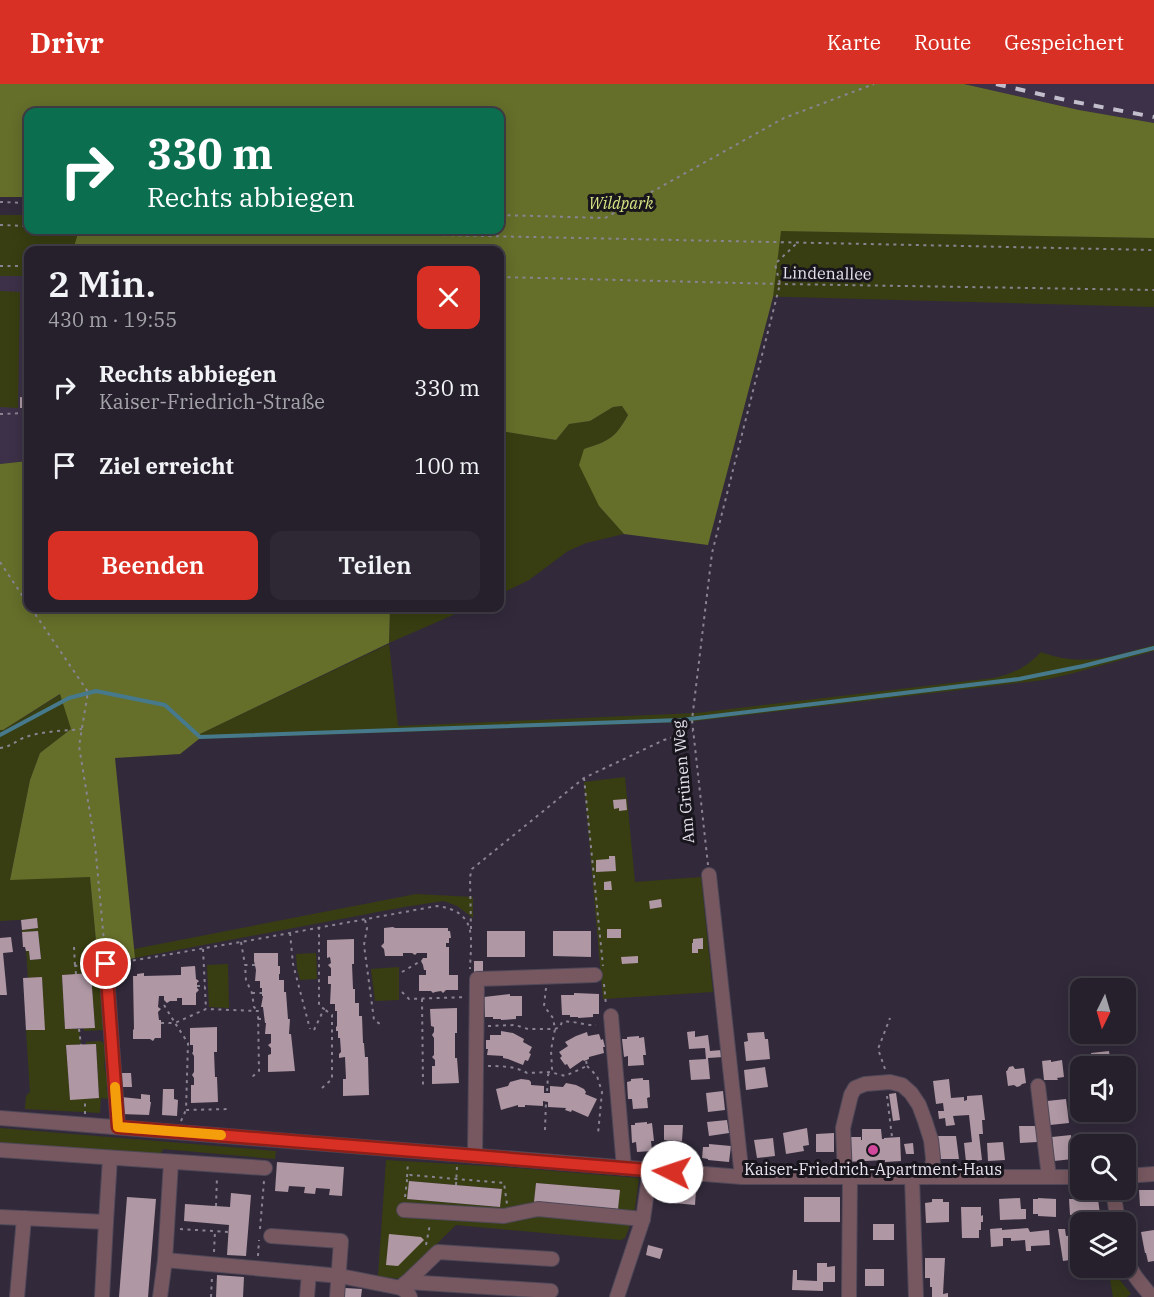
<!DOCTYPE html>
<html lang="de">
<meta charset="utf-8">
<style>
body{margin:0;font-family:"IBM Plex Serif",serif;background:#2e2834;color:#f1f3f6;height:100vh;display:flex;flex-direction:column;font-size:22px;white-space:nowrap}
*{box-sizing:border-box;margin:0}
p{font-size:20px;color:#a4a3a9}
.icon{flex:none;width:33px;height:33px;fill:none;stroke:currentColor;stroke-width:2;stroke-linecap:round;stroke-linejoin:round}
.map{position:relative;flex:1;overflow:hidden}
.details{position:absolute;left:24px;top:162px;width:480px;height:366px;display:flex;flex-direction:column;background:#26202c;border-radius:12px;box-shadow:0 3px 15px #0003,0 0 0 2px #423e48}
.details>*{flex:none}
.top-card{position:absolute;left:24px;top:24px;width:480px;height:126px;border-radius:12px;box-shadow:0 3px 15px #0003,0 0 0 2px #423e48;background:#0b6e4f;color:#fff;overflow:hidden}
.needle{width:39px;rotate:185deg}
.controls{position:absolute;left:1070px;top:894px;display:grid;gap:12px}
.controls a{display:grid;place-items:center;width:66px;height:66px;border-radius:12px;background:#26202c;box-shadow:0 3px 15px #0003,0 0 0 2px #423e48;font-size:30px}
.pin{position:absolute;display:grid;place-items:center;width:51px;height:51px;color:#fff;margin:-26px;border:3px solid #fff;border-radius:50%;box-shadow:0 2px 6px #0007}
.me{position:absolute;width:66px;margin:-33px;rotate:274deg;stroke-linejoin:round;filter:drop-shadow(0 0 4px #0008)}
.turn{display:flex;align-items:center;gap:21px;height:126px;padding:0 24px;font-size:27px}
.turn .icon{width:78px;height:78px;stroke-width:2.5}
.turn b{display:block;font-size:42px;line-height:51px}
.round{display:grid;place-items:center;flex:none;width:63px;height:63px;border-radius:12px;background:#2e2834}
.headline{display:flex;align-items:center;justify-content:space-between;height:102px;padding:0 24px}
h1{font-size:36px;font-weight:600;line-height:45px}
.action{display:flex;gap:12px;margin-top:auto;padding:12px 24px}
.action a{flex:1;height:69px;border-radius:12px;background:#d93025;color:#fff;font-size:24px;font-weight:600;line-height:69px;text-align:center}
.action a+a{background:#2e2834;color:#f1f3f6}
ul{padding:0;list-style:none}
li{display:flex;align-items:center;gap:18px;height:78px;padding:0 24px}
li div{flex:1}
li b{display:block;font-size:22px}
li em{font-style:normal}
header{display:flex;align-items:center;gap:36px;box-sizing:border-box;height:84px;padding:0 30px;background:#d93025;color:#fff}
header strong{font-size:28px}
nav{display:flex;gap:33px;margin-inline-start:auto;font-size:21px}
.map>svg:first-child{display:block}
</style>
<header>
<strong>Drivr</strong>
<nav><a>Karte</a><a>Route</a><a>Gespeichert</a></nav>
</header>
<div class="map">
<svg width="1154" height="1213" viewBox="0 0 1154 1213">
<rect width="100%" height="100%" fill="#322a3b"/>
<g fill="#3c3148">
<path d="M964,0h190v39l-75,-13z"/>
<path d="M0,192h28v185l-28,3z"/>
</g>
<g fill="#383e11" fill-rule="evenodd">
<path d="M0,131h28v15h472v-5l654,13v69l-654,-18v-39h-472v26h-28z"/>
<path d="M0,207l20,1 -2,116 -18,-1z"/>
<path d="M622,322l6,9c-13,24 -20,26 -44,34l15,57 25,28 -38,9 -18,8 -39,29 -29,14v-163l56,9 13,-16 21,-3 23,-14z"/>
<path d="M390,524h79l-80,35 9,83 299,-13 297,-35c19,-4 33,-11 47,-26 43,16 71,4 113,-7v6l-84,23 -26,6 -357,42 -488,17 1,-5 189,-90z"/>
<path d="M61,610l10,35 -31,24 -10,27 -20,99 80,-2 8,85h4l3,66 -2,2 -19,1v-3l11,-1 -4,-54 -29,2 3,54h14l2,15 -15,2 4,53 29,-1 -3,-54h-10v-2l15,-1 8,8c-6,12 -7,21 2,32l-5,7 1,3h2v8l-8,-1 -1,15 -75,-4 1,-13 4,-4 -4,-62h18l-2,-53 -14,1 -2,-27h3l1,9 11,-1 -3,-28 -16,1v-2l16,-2 -1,-9 -37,2v-191h3z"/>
<path d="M625,693l10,105 66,-5 12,115 -110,7 -19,-217z"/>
<path d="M416,810l57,3v21l-16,-12 -13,-5 -40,6 -269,51 -1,-9z"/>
<path d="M316,869l1,26 -17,1 -3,-12 -1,-14z"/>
<path d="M228,880l1,44 -20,-1 -2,-42z"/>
<path d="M399,883v33l-24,1 -4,-32z"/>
<path d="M0,1044l276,23 -1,8 -112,-10 -4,8 -159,-12z"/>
<path d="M386,1076l118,7 135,11 -5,37 -9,23 -4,2 -165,-15 -55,54 -23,-3zM409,1097l92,8 -1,18 -93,-8zM536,1099l83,7 -1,19 -84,-7z"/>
<path d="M1108,1184h6l6,12 11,14 -4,3h-14z"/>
</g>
<g fill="#656f2a">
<path d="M0,0h964l115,26 75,13v115l-373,-7 -8,66 -65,248 -84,-11 -25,-28 -20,-41 5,-16c24,-8 31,-10 44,-34l-6,-9 -9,1 -23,14 -21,3 -13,16 -56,-9v-181h-427l6,-20h421v-118h-472v85h-28z"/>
<path d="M28,377v147h362l-1,35 -189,91 -1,5 -19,15 -65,4 20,200 -15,3 -22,1 -8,-85 -80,3 20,-100 10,-27 31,-24 -11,-35 -57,36h-3v-266z"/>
</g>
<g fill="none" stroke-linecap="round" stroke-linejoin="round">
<path stroke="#46798c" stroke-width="4" d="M0,651l69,-37 27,-7 69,14 35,32 481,-17 338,-41 64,-13 71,-18"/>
</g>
<g fill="#af98a4">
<path d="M20,313l8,1v10h-8z"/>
<path d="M626,715l1,11 -8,1v-3l-5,1 -1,-9z"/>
<path d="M609,772h6l1,15 -20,1v-12l13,-1z"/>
<path d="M611,797l1,9h-8v-8z"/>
<path d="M661,815l1,8 -12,2 -1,-8z"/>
<path d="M37,834l1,10 -16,2 -1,-10z"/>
<path d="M393,843l2,1h53v3h2l1,7h-2v5h-3v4h3v28h9v15h-12l-3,3 -2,-2 -6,1 -2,1 -2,-2h-12v-16h7v-5h-2l-1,-5 -2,-4 2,-3h4v-5h-10l-2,2 -3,-2h-9v3h-18l-1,-7 -3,-3 3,-3v-15z"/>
<rect x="607" y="845" width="14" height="9"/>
<path d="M38,847l3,28 -11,1 -1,-9h-3l-1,-4h-2l-1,-15z"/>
<rect x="487" y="847" width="38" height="26"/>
<path d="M553,847h38v26l-38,-1z"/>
<path d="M11,853l2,15 -10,1 4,42h-7v-57z"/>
<path d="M703,854v11h-5v4h-6v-10h1v-4z"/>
<path d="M354,855v25h-2l1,25h2v14h4v13h3l1,27h1l1,14h3l1,38 -26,1v-17h3l-1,-22 -6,1v-4l2,-2 -1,-14h-2v-7h-2v-4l1,-1v-15h-2v-7h-5l1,-20h-3v-8h3v-8l-3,-3 3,-2 -1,-6 -3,1v-18z"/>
<path d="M254,869h24v13h2v8h-1v6h5v12h2l2,27h2l-1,15h2l4,37 -27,1v-17l3,-1v-6l-3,-3 3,-2v-9h-6l1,-11h-1l-2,-16h-2l2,-11h-1v-8h-2v-7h-5l1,-11 -2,-9z"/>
<path d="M638,872v7l-16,1 -1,-7z"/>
<rect x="474" y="877" width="9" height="12"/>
<path d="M195,882l1,13 3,2 -2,2v5l2,2 -3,3v12h-14v-7h-5v3h-7l-3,2 -3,-3v-4h-5l-1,11 3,2 -3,3 1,8h2v18h-6l-2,3 -3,-2h-17v-9l1,-1 -1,-53h4v-2l7,-1v3l37,-1v-8z"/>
<path d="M91,889l4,55 -30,1 -3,-54z"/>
<path d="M42,893l3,53h-19l-3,-52z"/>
<path d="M574,909l25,1v20h-6v3l-15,1v-1h-8v-2h-8l-1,-20h13z"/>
<path d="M510,910v2h12v20h-6v3l-15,1v-1h-8v-2h-8l-1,-20z"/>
<path d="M457,924v25h-2v25h2l2,25 -27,1v-18h3v-6l-3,-3 2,-2v-17l-2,-3 2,-3v-5l-3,-1 -1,-17z"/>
<path d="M217,943v25h-3l1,25h2l1,25 -27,1v-18h3v-7l-2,-3 2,-3v-16l-2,-3 1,-1v-7h-3v-17z"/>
<path d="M501,947l12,2 11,6 -1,3 9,5 -3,6 2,1 -3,7 -3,-1 -2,5 -15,-6 -5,-1v-2l-16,-1 1,-6h-2v-9h4v-5h11z"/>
<path d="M695,947v6l13,-2 2,16 12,-1 1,7 -15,1 2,21 -19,1 -2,-20 17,-1 -1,-11 -16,1 -2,-17z"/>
<path d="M587,948l1,4 11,-2 2,6 2,-1 2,8h-2l1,6 -15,4v2l-5,2 -1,-1 -13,9 -3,-5 -2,1 -5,-7 2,-2 -3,-4 9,-6 -3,-4 11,-6z"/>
<path d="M764,948l1,7h3l2,20 -24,2 -2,-19 4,-1 -1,-8z"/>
<path d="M639,952v2l5,-1 2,18h-3l1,10 -16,1v-10l-4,1 -2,-18h5v-2z"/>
<path d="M96,960l3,54 -29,2 -4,-55z"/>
<path d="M1109,967l2,15h-31v7h-2l-1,-9 15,-1 -1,-10z"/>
<path d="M1051,976v2l11,-2 2,17 -7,1 1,2h-14l-2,-19z"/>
<path d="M1013,982l2,3 9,-1 2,15 -4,1 -2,2 -3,1 -3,-2 -6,1 -2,-15h1l2,-4z"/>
<path d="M765,983l3,20 -22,3 -2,-20z"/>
<path d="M121,989h10l1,14h-11z"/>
<path d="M643,994v2h6l1,17 -3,1 1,10 -15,1 -1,-10h-4l-1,-17 4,-1v-2z"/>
<path d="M521,995l8,1 2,2v3l13,1v7h6v-7l13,1 3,-4 10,2 8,4 2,3 -1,2 12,5 -9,18 -16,-7 -1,2 -6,-2 1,-2 -18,-1v-5l-5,-1v5l-18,-1v2h-7v-2l-17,5 -5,-21 12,-3 2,-4z"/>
<path d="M949,995l2,19 13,-1v4l3,-1v-4l15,-1 3,25h-3l1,14h-4l3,26 -16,2 -2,-19 8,-1 -3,-27 -16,1 2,9 -9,1 -1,-8 -6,1 -1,-8h6l-1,-8 -7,1 -3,-23z"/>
<path d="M163,1005h11v10l4,1 -1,16 -15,-1z"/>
<path d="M723,1007l2,19 -17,2 -2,-19z"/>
<path d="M896,1009l4,27 -7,1 -4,-27z"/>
<path d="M141,1010l9,1v7h1l-2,13 -28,-1v-17l20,2z"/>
<path d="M1066,1015l3,24 -19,2 -3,-24z"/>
<path d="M727,1036l2,13 -20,3 -2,-14z"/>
<path d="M647,1038v2l5,-1 2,18h-3l1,10 -15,1 -1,-10 -4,1 -1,-18h4v-2z"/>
<path d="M664,1041h19l-1,16 -18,-1z"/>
<path d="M1019,1042h18v16l-17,1z"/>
<path d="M807,1044l2,17 -6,1 1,5 -18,3 -3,-21z"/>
<path d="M862,1045h19l1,10h2v-1l16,-1 1,24 -16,1v-2l-39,2 -1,-25h16v3h1z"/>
<path d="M1106,1048l2,12h-20l-2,-10z"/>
<path d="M834,1049v19h-18v-18z"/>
<path d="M1071,1051l2,24 -19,2 -2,-24z"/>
<path d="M938,1052h18l3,23h-21l-4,-18h4z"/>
<path d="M773,1054l2,18 -18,2 -3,-18z"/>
<path d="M1003,1058l2,18 -17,1 -1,-18z"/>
<path d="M913,1059l1,11h-8l-2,-10z"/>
<path d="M709,1060l22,2 -2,16 -21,-2v-1l-6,-1 1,-11h6z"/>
<path d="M277,1078l67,5 -2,29 -13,-1 1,-6 -14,-1 -1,6 -11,-1 1,-6 -16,-1 -1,6 -13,-1z"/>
<path d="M409,1097l93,8 -2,18 -93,-8z"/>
<path d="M536,1099l84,7 -2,19 -84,-7z"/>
<path d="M675,1104l21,2 -1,15 -21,-2z"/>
<path d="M1139,1106h15v16h-14z"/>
<path d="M231,1109l20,2 -5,61 -19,-1 2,-30 -45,-4 1,-17 45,3z"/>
<path d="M127,1113l29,2 -8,98h-29z"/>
<rect x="804" y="1113" width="36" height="25"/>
<path d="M1020,1114l1,11h5v10l-26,1 -1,-21z"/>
<path d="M1038,1114l18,1v18l-18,-1v-2h-5v-15h5z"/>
<path d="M932,1115h11v3h6v20l-23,1 -1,-20 7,-1z"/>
<path d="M1069,1115h29l3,23h-12l-2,-7h-17z"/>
<path d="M961,1123h20v9l2,-1v7h-2v8h-2v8h-17z"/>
<rect x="873" y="1140" width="21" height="16"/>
<path d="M1002,1144v2l26,-2 2,4 19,-2 1,15 -19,1v5h-5l-1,-11 -14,1v-3h-8v8l-12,1 -1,-18z"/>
<path d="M1058,1145h7l1,7 14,-2v15l-12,2 2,9 -7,1z"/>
<path d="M1154,1146v31l-6,1 -2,-9h-1l-4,-21z"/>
<path d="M389,1150l32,3 3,3 -26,26 -12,-1z"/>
<path d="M648,1161l15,4 -3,10 -14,-4z"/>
<path d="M925,1174h20l-2,36 5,-1v4h-16v-10h-2v-9h-5z"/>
<path d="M817,1179h10v4l8,-1v16h-12v9l-31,-1 1,-20h4v10l20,1z"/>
<rect x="865" y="1185" width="19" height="17"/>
<path d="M217,1191l27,2 -1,20h-27z"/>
<path d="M345,1204l17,1 -1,8h-17z"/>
</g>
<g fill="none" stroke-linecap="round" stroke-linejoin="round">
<g stroke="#4f4858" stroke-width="16">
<g id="minor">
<path d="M709,791l33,302"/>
<path d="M106,880l12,163"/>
<path d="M611,932l13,152"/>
<path d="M1038,1002l11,91"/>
<path d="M0,1034l742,59h338"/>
<path d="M0,1066l265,18"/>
<path d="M475,1072l2,-177 118,-4"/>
<path d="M1125,1092l29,-2"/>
<path d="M845,1093l-2,-49 8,-33 4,-7 10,-4 25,-2 12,3 9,8 8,12 6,16 6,19 2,18 -1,19"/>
<path d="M912,1093l4,120"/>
<path d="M1113,1106l5,32"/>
<path d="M404,1126l100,6 34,-7 105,10"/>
<path d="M0,1133l106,5 -4,75"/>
<path d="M106,1138l4,-64"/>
<path d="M271,1152l70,5 -4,56"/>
<path d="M1125,1173c6,16 16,27 27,40"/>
<path d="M165,1176l175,16 61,12 7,5 2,4"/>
<path d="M407,1198l31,-30 114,7"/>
<path d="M404,1200l3,-2 144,9"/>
<path d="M17,1213l7,-79"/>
<path d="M160,1213l5,-37 6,-98"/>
<path d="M307,1213l2,-24"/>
<path d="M617,1213l26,-78 7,-49"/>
<path d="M849,1213l1,-120"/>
</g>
</g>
<g stroke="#8a8392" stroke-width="2" stroke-dasharray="3 4.5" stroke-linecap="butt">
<path d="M0,118l28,1"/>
<path d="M500,131l105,3 179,-100 90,-34"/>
<path d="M0,141l28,1"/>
<path d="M196,146l958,20"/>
<path d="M0,182h28"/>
<path d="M500,193l280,7 374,6"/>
<path d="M0,330l28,-1"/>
<path d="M0,478l28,42"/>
<path d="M31,524l57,84 -9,54 16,98 10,108"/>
<path d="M0,664c9,-1 15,-6 23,-10 18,-7 40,-7 59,-9"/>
<path d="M584,694l19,188"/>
<path d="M708,781l-16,-145 20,-167 68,-269 -5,-20 22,-21"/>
<path d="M365,836l2,8 -3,17 10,75 6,4"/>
<path d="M471,845l-1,-52 2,-8 112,-91 80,-38 29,-9"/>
<path d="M290,849l3,31 17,65"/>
<path d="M241,858l4,23"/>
<path d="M74,863l1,19"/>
<path d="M203,865l3,60"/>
<path d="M118,879l123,-21 196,-36c41,6 34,31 33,63"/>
<path d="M255,881h-10l1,15 6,13 2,14 4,4"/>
<path d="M402,888l19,-11"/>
<path d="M76,890l-1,-8 19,-1"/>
<path d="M604,900l2,21"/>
<path d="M197,902h8"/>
<path d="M546,904l-2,18 9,12 2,11 -4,21 1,19 -4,6 -1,18"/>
<path d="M402,908l7,7 57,-2"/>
<path d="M252,909h10"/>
<path d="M422,915l1,86h4"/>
<path d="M164,921l11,18 31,-14 52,2 1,60 -6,5h-4"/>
<path d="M258,935h7"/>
<path d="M161,939h14l13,20 -2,67 43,-1"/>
<path d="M488,942l27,-1 13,4h27l5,-2 2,-5c12,-2 22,4 34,3"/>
<path d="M79,945l2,16"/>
<path d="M314,946l10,-21 -5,-4v-77"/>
<path d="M488,982c13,0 27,0 39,7l23,-1 15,4 22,-10 -1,-6"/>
<path d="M587,982l10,10 5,16 -4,42"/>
<path d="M885,985l-7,-20 12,-31"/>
<path d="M322,1004l10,-9v-64l-8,-6"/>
<path d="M887,1012l5,41"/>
<path d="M85,1030v-15"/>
<path d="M181,1037l5,-11"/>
<path d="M545,1046l1,-29"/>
<path d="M407,1093l1,-15"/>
<path d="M456,1101l1,-19"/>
<path d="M405,1113l2,-17 3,-5 94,8 3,21"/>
<path d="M216,1122l1,-30"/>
<path d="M1129,1142l4,21"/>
<path d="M180,1145l48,3"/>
<path d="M260,1145l4,-48"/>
<path d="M426,1161l4,-21"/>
<path d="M214,1168l1,-21"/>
<path d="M258,1172l1,-16"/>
<path d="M211,1213l1,-21"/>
</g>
<use href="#minor" stroke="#775860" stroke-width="14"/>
<path stroke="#c3becb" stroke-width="4" stroke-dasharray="10 10" stroke-linecap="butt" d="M996,0l74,17 84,16"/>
</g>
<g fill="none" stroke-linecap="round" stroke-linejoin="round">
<g stroke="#8d1f18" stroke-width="15">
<path id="route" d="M106,880l12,163 554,45"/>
</g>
<use href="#route" stroke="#d93025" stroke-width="10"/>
<path stroke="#f59e0b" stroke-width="10" d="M115,1003l3,40 103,8"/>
</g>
<circle fill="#d1479c" stroke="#18151c" stroke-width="2" cx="873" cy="1066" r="6"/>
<g text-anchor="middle" stroke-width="6" stroke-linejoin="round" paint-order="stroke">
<g font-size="16" font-style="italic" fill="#d6e584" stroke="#18151c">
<text x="621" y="125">Wildpark</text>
</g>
<g font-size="16" fill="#e8e3ef" stroke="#18151c">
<text transform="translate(827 189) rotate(1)" y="6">Lindenallee</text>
<text transform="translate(683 698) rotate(-95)" y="6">Am Grünen Weg</text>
</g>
<g font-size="16" fill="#e8e3ef" stroke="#18151c">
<text x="873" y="1091">Kaiser-Friedrich-Apartment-Haus</text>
</g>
</g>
</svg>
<div class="controls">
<a><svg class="needle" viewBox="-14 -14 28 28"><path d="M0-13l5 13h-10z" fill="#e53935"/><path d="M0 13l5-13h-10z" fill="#a4a3a9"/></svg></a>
<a><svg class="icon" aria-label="sound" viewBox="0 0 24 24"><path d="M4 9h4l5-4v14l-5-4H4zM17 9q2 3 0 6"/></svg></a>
<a><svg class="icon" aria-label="search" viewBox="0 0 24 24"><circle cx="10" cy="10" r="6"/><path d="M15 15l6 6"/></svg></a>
<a><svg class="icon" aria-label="layers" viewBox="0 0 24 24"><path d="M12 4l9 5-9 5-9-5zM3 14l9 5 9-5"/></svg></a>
</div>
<div class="pin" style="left:106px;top:880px;background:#d93025"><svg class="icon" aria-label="arrive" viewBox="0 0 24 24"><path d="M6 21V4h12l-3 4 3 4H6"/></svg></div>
<svg class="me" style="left:672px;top:1088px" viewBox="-20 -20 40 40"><circle r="19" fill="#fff"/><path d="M0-13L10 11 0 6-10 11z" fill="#d93025"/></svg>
<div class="top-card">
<div class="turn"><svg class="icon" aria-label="right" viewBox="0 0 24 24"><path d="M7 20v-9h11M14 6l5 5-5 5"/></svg><div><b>330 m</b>Rechts abbiegen</div></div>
</div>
<section class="details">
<div class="headline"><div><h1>2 Min.</h1><p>430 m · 19:55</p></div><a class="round" style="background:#d93025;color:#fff"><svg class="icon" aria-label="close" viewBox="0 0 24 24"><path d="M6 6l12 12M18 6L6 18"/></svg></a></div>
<ul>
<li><svg class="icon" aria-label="right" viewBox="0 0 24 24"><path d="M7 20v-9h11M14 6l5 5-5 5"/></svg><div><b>Rechts abbiegen</b><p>Kaiser-Friedrich-Straße</p></div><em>330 m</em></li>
<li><svg class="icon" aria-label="arrive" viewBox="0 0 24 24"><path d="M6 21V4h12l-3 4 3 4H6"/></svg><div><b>Ziel erreicht</b></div><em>100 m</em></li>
</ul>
<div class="action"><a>Beenden</a><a>Teilen</a></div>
</section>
</div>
